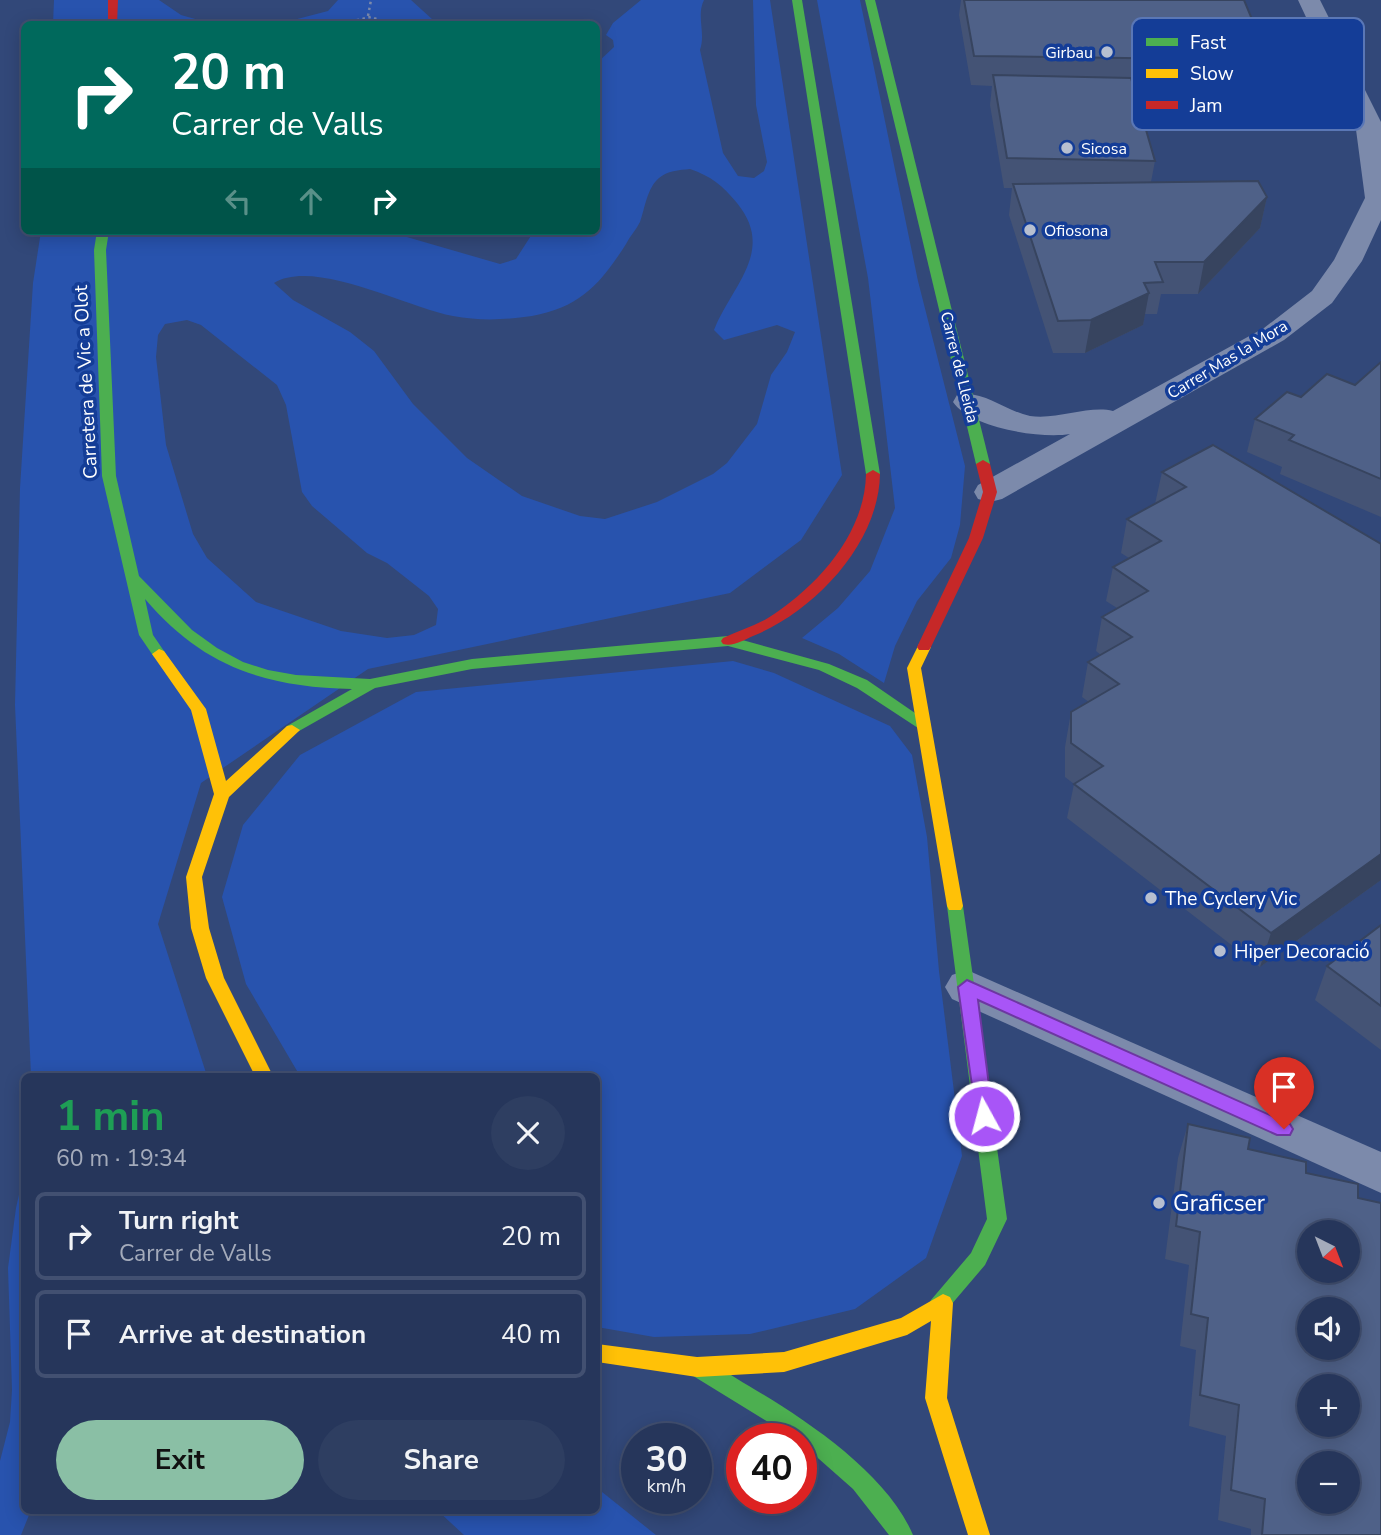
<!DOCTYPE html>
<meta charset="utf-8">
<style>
body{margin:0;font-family:"Nunito Sans",sans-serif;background:#2e3e61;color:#f1f3f6;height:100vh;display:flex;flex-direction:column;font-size:26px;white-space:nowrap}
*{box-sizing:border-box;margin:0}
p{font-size:23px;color:#a4abbb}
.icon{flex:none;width:38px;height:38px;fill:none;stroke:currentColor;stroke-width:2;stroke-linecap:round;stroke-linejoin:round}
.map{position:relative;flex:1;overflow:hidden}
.sheet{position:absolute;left:21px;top:1073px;width:579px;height:441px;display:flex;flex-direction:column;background:#26365b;border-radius:10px;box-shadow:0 4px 18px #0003,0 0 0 2px #425071}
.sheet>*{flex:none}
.hud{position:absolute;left:21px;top:21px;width:579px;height:214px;border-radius:10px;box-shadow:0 4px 18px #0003,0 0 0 2px #425071;background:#00695c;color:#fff;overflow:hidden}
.needle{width:46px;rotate:138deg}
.buttons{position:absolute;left:1297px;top:1220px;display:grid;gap:14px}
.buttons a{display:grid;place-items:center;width:63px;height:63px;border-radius:50%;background:#26365b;box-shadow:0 4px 18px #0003,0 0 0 2px #425071;font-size:35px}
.speed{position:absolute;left:621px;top:1423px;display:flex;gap:14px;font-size:35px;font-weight:700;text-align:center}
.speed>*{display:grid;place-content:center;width:91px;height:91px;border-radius:50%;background:#26365b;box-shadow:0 4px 18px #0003,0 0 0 2px #425071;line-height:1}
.speed small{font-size:18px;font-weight:400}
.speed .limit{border:10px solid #d22;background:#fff;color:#111}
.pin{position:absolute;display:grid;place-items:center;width:60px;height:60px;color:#fff;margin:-72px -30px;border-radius:50% 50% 50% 0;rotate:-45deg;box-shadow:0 0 7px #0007}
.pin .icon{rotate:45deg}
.me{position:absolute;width:77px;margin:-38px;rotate:353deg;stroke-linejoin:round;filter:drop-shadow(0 0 5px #0008)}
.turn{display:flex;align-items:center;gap:24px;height:147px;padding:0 35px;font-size:32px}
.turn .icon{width:91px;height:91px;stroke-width:2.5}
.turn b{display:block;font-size:49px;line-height:60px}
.lanes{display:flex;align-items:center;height:66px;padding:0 35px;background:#0003;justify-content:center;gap:35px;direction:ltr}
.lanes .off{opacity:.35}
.round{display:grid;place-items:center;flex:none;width:74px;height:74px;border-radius:37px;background:#2e3e61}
.head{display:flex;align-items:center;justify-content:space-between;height:119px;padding:0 35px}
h1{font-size:42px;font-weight:700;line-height:52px;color:#1e9e55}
.action{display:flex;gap:14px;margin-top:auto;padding:14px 35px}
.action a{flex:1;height:80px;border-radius:42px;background:#8abfa5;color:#111;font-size:28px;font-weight:700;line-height:80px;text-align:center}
.action a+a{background:#2e3e61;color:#f1f3f6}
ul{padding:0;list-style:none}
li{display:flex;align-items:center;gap:21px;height:88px;margin:0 14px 10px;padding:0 21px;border:4px solid #425071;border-radius:10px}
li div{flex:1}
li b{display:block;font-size:26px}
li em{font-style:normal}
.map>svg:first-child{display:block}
</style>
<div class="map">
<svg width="1381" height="1535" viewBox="0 0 1381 1535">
<rect width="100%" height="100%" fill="#324879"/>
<g fill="#2853ae" fill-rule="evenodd">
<path d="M54,0h105l22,15 32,9h-160z"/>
<path d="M338,0h73l22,20 -42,4h-113l50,-13z"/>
<path d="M641,0h63c-8,16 2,33 -4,50l23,103 15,23 16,2 10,-7 3,-9 -11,-57 -3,-105h17l72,475 -41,65 -71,53 -362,76 -167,114 -43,141 49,152h-176l-16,-371 5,-217 13,-205 8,-52h345l114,33 16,-5 18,-28h63v-168l17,-16 -1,-7 -7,-5 7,-12zM690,169c21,7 33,17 47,34 39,48 -5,82 -23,127l10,10 53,-15 18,7 -8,20 -16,23 -14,49 -30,39 -14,11 -56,28 -52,17 -25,-3 -58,-20 -55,-38 -54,-54 -39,-53 -24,-19 -57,-32 -19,-17c40,-25 132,24 179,33 26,5 53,4 79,0 49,-9 69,-33 94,-72 4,-8 10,-14 14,-22 5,-14 7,-34 19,-44 8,-7 20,-8 31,-9zM187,320l14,5 76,60 9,20 16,87 10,14 55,47 20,10 42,33 9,13 -2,16 -22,10 -27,3 -46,-7 -85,-29 -49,-44 -14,-24 -27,-89 -10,-88 2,-22 7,-11z"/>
<path d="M817,0h43l58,281 47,185 -5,59 -9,33 -34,43 -22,45 -11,37 -45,-29 -37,-16 36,-30 32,-37 25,-63 -27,-230z"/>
<path d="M733,661l41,12 116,53 22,29 15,82 12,134 23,185 -36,102 -71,51 -105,25 -96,3 -57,-10v-251h-297l-54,-92 -24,-87 21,-72 57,-70 116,-63z"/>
<path d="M24,1172v338h7l-10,25h-21v-74l10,-39 2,-32 -4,-122 8,-60z"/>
<path d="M597,1488l59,47h-192l-27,-25h160z"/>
</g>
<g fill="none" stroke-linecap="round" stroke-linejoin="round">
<g stroke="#7c8aab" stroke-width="2.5" stroke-dasharray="2.5 3.5" stroke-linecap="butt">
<path d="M368,16l3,-16"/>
<path d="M339,24l32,-7 19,7"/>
</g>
<g fill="#7c8aab" fill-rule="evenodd">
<path d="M1298,0h22l61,122v98l-19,41 -30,42 -48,37 -282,159 -12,3 -12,-3 -4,-7 4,-7 92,-51c-29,5 -99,-6 -117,-32l4,-7c26,-6 48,16 73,21 28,4 59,-11 83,-5l151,-83 48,-37 22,-31 31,-62 -10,-76z"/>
<path d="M967,970l414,182v41l-429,-194 -7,-12 7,-12z"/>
</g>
<g fill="#4caf50" fill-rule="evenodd">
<path d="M792,0h10l78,474 -7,4 -7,-4z"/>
<path d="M865,0h10l115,464 -2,3h-10l-2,-3z"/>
<path d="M97,231h12l-3,19 10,226 23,100 53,54 25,18 26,14 25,8 28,5 74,4 102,-20 256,-23 101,28 38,16 64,44 -3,4h-10l-61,-40 -38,-18 -91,-24 -256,23 -97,19 -83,47 -8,-5 3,-4 65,-37c-87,-2 -149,-22 -207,-90l8,36 13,19 -7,5 -5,-2 -15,-22 -37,-159 -8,-226z"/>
<path d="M955,900l6,2 2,4 44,313 -22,46 -40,47 -7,3 -7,-3 -3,-6 3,-6 40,-47 16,-34 -40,-313 2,-4z"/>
<path d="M697,1357c18,7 35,19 52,29 56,33 138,87 164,149h-24l-36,-46 -51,-45v-6h-8l-104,-64 -3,-7 3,-7z"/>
</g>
<g fill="#ffc107" fill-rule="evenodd">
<path d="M924,642l7,5 -10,21 42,238 -2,4h-12l-2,-4 -40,-238 12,-24z"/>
<path d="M159,649l5,2 42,58 20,72 61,-55 5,-1 8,5 -71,67 -27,80 7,51 15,50 49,98h-18l-49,-98 -15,-50 -5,-51 28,-83 -23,-84 -39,-56z"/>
<path d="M943,1294l7,3 3,6 -6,95 43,137h-22l-43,-137 6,-77 -24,14 -123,37 -87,5 -100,-15v-18l100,13 87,-5 117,-34z"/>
</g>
<g fill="#c62828" fill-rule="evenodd">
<path d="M108,0h10l-1,24h-9z"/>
<path d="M983,460l7,4 7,28 -14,46 -52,109 -2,3h-10l-2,-3 52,-109 14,-46 -7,-28z"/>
<path d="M873,470l7,4c-1,69 -65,137 -127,162 -9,4 -20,11 -30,8l-2,-3 2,-3c15,-7 31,-12 45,-20 49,-31 97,-84 98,-144z"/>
</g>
</g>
<g fill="#445375">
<path d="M961,0h283l25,60 -6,29 -129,-2 21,74 -4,21 116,15 -7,31 -62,66h-37l-4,20h-12l-2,11 -58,28h-32l-44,-138 3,-27h-8l-14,-83 2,-19 -21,-1 -12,-70z"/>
<path d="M1381,362v155l-101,-43 2,-7 -35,-15 8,-33 46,-22 54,-12z"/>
<path d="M1162,472l219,72v336l-121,87 -193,-149 7,-34 -9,-7v-30l6,-35 18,-10 -7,-5 6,-35 13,-7 -5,-4 6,-34 15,-9 -11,-7 7,-34 16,-9 -8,-5 6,-34 28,-15z"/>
<path d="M1381,925v125l-66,-50 12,-34z"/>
<path d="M1188,1124l118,49 52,25 23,337h-130v-6l-33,-9 8,-84 -37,-10 7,-76 -16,-4 9,-81 -24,-6 13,-101z"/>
</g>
<g fill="#37445f">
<path d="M1267,197l-7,31 -62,66 6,-32z"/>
<path d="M1149,293l-6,32 -58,28 6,-33z"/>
<path d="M1381,854v26l-121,87 11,-34z"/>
</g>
<g fill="#4f6188" stroke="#37445f" stroke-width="2" fill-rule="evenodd">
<path d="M964,0h280l25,60 -295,-4z"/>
<path d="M993,75l138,3 24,83 -148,-3z"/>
<path d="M1258,181l9,16 -63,65h-49l8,20 -19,1 5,10 -58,27 -33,1 -45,-137z"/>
<path d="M1381,362v117l-92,-39 5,-5 -39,-16 32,-27 14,5 26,-23 28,11z"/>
<path d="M1213,445l168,99v310l-110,79 -197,-149 29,-18 -32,-23v-31l48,-28 -31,-22 44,-25 -30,-20 46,-26 -35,-24 48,-26 -34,-22 59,-32 -24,-15z"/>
<path d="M1381,925v81l-54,-40z"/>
<path d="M1188,1124l62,14 -2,11 58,13v11l52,11v14l23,5v332h-119l3,-36 -34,-9 8,-85 -39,-10 8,-77 -17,-4 9,-82 -24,-6zM1309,1232h39v38h-39zM1309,1309h39v39h-39zM1309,1386h39v38h-39zM1309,1463h39v39h-39z"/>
</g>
<path fill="#a855f7" stroke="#6d37a1" stroke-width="2" d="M967,980l323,144 3,5 -3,6h-13l-299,-135 15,116 -3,5h-13l-19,-134z"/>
<g fill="#b7bfd0" stroke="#143d97" stroke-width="2.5">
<circle cx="1107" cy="52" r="7"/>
<circle cx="1067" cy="148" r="7"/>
<circle cx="1030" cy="230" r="7"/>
<circle cx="1151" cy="898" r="7"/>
<circle cx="1220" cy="951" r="7"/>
<circle cx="1159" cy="1203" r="7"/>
</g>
<g text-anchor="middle" stroke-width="7" stroke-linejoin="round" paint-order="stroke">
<g font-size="16" fill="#fff" stroke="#143d97" text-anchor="start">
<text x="1093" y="58" text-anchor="end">Girbau</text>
<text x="1081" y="154">Sicosa</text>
<text x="1044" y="236">Ofiosona</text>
</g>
<g font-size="16" fill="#fff" stroke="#143d97">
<text transform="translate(1227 359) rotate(-31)" y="6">Carrer Mas la Mora</text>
<text transform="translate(960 367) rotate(76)" y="6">Carrer de Lleida</text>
</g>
<g font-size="19" fill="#fff" stroke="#143d97">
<text transform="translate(85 382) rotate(-93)" y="7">Carretera de Vic a Olot</text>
</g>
<g font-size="19" fill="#fff" stroke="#143d97" text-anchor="start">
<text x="1165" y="905">The Cyclery Vic</text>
<text x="1234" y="958">Hiper Decoració</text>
</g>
<g font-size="23" fill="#fff" stroke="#143d97" text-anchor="start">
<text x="1173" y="1211">Graficser</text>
</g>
</g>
<rect x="1132" y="18" width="232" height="112" rx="10" fill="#143d97" stroke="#5a77b6" stroke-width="2"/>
<rect x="1146" y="38" width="32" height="8" fill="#4caf50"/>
<rect x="1146" y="69" width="32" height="9" fill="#ffc107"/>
<rect x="1146" y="101" width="32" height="8" fill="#c62828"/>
<g font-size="19" fill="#fff">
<text x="1190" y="49">Fast</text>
<text x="1190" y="80">Slow</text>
<text x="1190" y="112">Jam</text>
</g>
</svg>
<div class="buttons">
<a><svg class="needle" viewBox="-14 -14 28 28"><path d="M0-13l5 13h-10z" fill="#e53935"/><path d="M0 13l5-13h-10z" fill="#a4abbb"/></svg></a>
<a><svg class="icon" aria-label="sound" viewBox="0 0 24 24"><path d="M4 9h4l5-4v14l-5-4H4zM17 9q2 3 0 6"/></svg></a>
<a>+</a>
<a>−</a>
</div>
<div class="speed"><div>30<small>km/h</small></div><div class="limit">40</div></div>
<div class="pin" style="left:1284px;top:1129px;background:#d93025"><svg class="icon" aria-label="arrive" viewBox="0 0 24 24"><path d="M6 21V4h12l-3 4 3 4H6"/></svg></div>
<svg class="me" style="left:984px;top:1116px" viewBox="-20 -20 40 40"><circle r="17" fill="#a855f7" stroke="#fff" stroke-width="3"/><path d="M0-11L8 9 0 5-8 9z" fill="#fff"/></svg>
<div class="hud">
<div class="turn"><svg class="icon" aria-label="right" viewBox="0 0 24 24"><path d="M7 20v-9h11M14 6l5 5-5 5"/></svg><div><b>20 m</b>Carrer de Valls</div></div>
<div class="lanes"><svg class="icon off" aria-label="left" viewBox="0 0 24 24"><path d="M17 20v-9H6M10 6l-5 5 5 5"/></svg><svg class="icon off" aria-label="ahead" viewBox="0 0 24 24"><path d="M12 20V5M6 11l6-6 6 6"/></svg><svg class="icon" aria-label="right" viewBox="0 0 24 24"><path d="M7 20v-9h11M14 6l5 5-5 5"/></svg></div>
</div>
<section class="sheet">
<div class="head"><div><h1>1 min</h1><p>60 m · 19:34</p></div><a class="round"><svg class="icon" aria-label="close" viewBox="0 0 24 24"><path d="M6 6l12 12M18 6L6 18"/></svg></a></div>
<ul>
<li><svg class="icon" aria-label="right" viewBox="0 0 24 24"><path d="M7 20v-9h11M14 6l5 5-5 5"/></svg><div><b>Turn right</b><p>Carrer de Valls</p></div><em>20 m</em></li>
<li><svg class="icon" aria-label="arrive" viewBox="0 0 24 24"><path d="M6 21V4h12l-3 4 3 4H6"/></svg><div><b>Arrive at destination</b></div><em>40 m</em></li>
</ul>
<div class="action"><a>Exit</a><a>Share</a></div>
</section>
</div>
